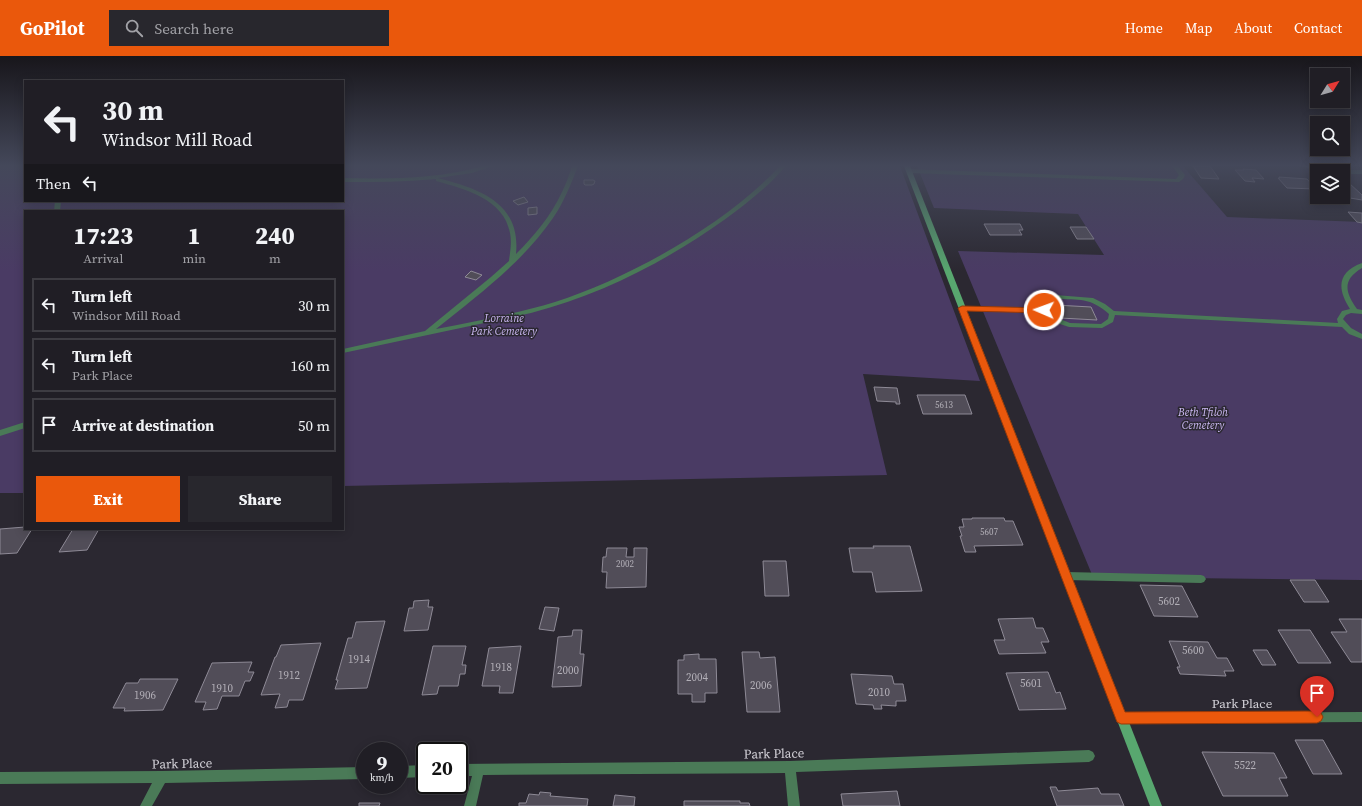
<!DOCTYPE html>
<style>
body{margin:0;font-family:"Source Serif 4",serif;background:#28272d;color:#f1f3f6;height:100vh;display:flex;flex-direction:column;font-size:15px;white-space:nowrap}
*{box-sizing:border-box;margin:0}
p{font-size:13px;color:#a2a2a7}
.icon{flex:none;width:22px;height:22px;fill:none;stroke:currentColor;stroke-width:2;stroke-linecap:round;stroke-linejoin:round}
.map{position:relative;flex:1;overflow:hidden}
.side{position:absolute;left:24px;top:154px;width:320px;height:320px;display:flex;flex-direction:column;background:#201e25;border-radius:0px;box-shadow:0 2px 10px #0003,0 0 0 1px #3d3c42}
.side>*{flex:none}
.top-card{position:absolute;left:24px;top:24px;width:320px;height:122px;border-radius:0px;box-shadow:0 2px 10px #0003,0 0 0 1px #3d3c42;background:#201e25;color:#f1f3f6;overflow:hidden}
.needle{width:26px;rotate:53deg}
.fabs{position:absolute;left:1310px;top:12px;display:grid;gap:8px}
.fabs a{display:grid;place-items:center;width:40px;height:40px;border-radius:0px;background:#201e25;box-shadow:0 2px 10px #0003,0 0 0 1px #3d3c42;font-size:20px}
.speed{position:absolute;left:356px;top:686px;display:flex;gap:8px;font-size:20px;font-weight:700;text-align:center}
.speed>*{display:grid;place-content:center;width:52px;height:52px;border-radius:50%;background:#201e25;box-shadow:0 2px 10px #0003,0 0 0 1px #3d3c42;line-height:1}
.speed small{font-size:10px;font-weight:400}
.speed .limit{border:2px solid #111;border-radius:6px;background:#fff;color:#111}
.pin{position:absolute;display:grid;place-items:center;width:34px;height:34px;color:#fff;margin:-41px -17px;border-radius:50% 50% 50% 0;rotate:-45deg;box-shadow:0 0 4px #0007}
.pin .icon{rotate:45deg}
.me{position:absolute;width:44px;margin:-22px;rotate:272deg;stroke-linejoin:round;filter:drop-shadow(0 0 3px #0008)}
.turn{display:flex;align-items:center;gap:14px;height:84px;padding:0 12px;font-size:18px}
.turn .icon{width:52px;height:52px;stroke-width:2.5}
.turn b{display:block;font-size:28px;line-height:34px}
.then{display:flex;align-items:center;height:38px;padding:0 12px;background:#0003;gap:8px;font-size:15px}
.eta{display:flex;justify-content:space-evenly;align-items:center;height:68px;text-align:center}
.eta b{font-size:24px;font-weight:800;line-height:28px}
.primary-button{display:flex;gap:8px;margin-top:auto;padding:8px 12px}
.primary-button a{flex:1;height:46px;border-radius:0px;background:#ea580c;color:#fff;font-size:16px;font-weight:800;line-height:46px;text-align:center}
.primary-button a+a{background:#28272d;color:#f1f3f6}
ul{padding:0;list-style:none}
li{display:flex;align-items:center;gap:12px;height:54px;margin:0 8px 6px;padding:0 4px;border:2px solid #3d3c42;border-radius:0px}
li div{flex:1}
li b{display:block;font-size:15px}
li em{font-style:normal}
header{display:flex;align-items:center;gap:24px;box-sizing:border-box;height:56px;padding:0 20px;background:#ea580c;color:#fff}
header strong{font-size:19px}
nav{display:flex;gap:22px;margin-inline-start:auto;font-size:14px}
.search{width:280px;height:36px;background:#28272d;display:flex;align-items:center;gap:10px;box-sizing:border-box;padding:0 14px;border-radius:0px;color:#a2a2a7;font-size:15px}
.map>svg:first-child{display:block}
</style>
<header>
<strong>GoPilot</strong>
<div class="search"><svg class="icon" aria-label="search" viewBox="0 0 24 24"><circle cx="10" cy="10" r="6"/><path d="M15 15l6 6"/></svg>Search here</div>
<nav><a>Home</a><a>Map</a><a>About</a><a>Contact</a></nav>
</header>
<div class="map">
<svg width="1362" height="750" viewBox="0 0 1362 750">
<rect width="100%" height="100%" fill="#2b2831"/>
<g fill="#4a3b64">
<path d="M0,110h25v35h318v-35h557l80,215 -117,-7 24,101 -544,11v-275h-318v282h-25z"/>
<path d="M917,110h266l44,51 135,5v358l-269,-3 -135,-326 146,4 -26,-41 -144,-6z"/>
</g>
<g fill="#514d58" stroke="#8e8a96">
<path d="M1193,110h17l9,13 -18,-1z"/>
<path d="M1243,113l13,1 8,9 -12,-1 3,4 -10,-1 -10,-11h9z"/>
<path d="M1279,121l28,2 9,10 -29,-1 -9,-10h2z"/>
<path d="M584,124h9l2,1 -1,3 -2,1h-7l-1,-1z"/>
<path d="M1343,126l6,1 13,12v5l-18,-3 -1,-1z"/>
<path d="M524,141l4,5 -10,3 -5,-4z"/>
<path d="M537,151v7l-9,1v-7z"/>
<path d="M1348,156l14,1v10l-5,-1z"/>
<path d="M984,168h36l3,6h-4l3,5h-32z"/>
<path d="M1070,171h16l8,12h-17z"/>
<path d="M471,215l11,4 -6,5 -11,-3z"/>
<path d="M1055,249l36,2 6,13 -37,-2z"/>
<path d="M874,331l23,1 3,16h-4v-2l-19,-1z"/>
<path d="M917,339h48l7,19h-49z"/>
<path d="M972,462h32l1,3h8l10,24 -49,1 2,6h-11l-5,-16h2l-3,-9h5l-2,-8h10z"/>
<path d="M25,471v2h7l-15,24 -17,1v-25z"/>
<path d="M73,473h26l-12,21 -28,2z"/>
<path d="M873,490h37l12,45 -46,1 -4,-20h-19l-4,-24h25z"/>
<path d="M607,492h20l-1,9h8v-9h13l-1,39 -40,1 1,-16h-5l1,-15h3z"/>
<path d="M763,505h23l3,35h-24z"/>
<path d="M1290,524h25l14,22h-25z"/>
<path d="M1140,529l42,1 16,31 -44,-1z"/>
<path d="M429,544l-1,7h5l-5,23 -24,1 5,-23h4l1,-7z"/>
<path d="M545,551l14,1 -5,23 -15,-2z"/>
<path d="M1033,562l3,10h7l6,14h-8l5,11 -47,1 -5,-14h11l-7,-21z"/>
<path d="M1339,563h23v43h-11l-20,-30h16z"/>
<path d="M385,565l-18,67 -32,1 3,-9h-2l12,-42h4l4,-16z"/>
<path d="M573,574h9l-2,24h4l-3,32 -29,1 6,-50 14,-1z"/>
<path d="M1278,574h32l21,33h-33z"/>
<path d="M1169,585l39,1 9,16h10l7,13h-10l2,5 -46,-2 -3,-7h3z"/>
<path d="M321,587l-18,57h-14l-2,7 -12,1 5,-14 -19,1 14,-38h1l5,-12z"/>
<path d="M433,590h33l-4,19h4l-1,9h-5l-2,12h-19l-2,8 -15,1z"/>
<path d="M521,590l-8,47h-14l1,-7h-18l7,-38z"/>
<path d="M1253,594h14l9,15h-14z"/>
<path d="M742,596h17l1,6 15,-1 5,55h-33z"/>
<path d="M699,598v5h17l1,34h-12v9h-13v-8h-14v-34h6v-5z"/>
<path d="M252,606l-4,10h6l-4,9h-5l-6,15h-17l-5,13 -14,1 3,-8h-11l17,-39z"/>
<path d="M1048,616l8,21 4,-1 6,17 -47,1 -13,-37z"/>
<path d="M851,618l41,2 2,8h9l3,17h-10v5l-15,-1 1,4h-8l-1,-4 -17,-1z"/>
<path d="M140,623h38l-15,31 -39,1 1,-3h-12l13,-25h12z"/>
<path d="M1295,684h28l19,34h-29z"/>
<path d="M1202,696l72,1 13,25h-8l9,18h-65z"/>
<path d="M1050,731h6l2,4 40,-3 3,6h18l5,12h-67z"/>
<path d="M897,735l3,15h-57l-2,-12z"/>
<path d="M540,736l11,1 -1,3 38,3 -1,7h-68v-3h7l3,-9 10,1z"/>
<path d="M615,739l20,2 -1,9h-21z"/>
<path d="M684,745h56v2h9l1,3h-66z"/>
<path d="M359,747h21l-1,3h-20z"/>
</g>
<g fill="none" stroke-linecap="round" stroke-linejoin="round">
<g fill="#4a7a57" fill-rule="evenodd">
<path d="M483,110h10l-21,7 -34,5c42,11 83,25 78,76 18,-18 35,-38 46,-62 4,-8 7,-17 10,-26h6c-7,18 -14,36 -25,52 -31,45 -75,77 -117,111 40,-8 80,-15 119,-27 75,-24 171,-78 225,-136h6c-18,21 -40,38 -62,54 -59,42 -124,75 -193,93l-188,40v-4l82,-18 66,-54 18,-16c1,-9 3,-18 1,-28 -6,-34 -45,-44 -74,-52v-2c-31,3 -62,3 -93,3v-4c47,1 94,1 140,-12z"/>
<path d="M1172,110h6l7,9 -2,4 -4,3 -270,-9 -3,-2 3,-2 267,10 3,-4z"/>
<path d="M55,145h6l-1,10h-6z"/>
<path d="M1362,207v5c-20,12 -17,24 -5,41l5,1v4l-11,-1 -5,2 -3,4 8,9 11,6v5l-13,-5 -7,-7 -227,-12 -2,7 -11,6 -33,-1 -18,-6 -9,-9 -80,-2 -3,-2 3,-2 80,2 3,-6 10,-7 38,3 12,6 9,7 224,12 -1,-4 5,-8 8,-2c-13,-20 -13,-37 12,-46zM1056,243c23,1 34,-2 53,15l-1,5 -7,5 -31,-1 -15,-6 -7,-7 2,-6z"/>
<path d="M25,366v6l-25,8v-6z"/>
<path d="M1066,516l135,3 3,1 2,3 -2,3 -3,1 -135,-3 -3,-1 -2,-3 2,-3z"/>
</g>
<g fill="#4a7a57" fill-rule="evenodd">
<path d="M1298,110h17l23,3 3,2h-15z"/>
<path d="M1343,114h19v4h-19v-3h-2z"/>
<path d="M1362,656v10l-241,1 -4,-1 -1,-4 1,-4 4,-1z"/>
<path d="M1089,694l4,2 2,4 -2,4 -4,2 -293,10 4,34h-12l-3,-33 -302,2 -7,31h-12l8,-30h-13v-12l331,-3z"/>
<path d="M425,709v12l-26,1v-12z"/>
<path d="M365,711v12l-200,4 -13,23h-12l12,-23 -152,1v-12l162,-1z"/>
</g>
<path fill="#58a76f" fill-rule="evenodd" d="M904,110h6l252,640h-12z"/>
</g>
<linearGradient id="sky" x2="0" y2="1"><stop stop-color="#18161b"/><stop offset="0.51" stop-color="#44485a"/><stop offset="1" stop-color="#44485a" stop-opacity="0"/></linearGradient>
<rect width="1362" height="215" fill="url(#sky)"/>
<path fill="#ea580c" stroke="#983908" d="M962,250l82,2 4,2 -4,3 -77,-2 158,401 192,-1 4,2 2,4 -2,4 -4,2 -196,1 -4,-2 -159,-414z"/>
<g text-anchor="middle" stroke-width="3" stroke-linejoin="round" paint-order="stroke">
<g font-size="9" fill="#b2afb7">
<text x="944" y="352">5613</text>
<text x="989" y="479">5607</text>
<text x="625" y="511">2002</text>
</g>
<g font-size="11" font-style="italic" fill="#cab7f1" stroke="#2b2831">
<text x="504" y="266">Lorraine<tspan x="504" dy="13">Park Cemetery</tspan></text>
<text x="1203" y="360">Beth Tfiloh<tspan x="1203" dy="13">Cemetery</tspan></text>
</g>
<g font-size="11" fill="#b2afb7">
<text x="1169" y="549">5602</text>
<text x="1193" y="598">5600</text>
<text x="359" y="607">1914</text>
<text x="501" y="615">1918</text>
<text x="568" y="618">2000</text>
<text x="289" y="623">1912</text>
<text x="697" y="625">2004</text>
<text x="1031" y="631">5601</text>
<text x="761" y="633">2006</text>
<text x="222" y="636">1910</text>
<text x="879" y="640">2010</text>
<text x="145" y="643">1906</text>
<text x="1245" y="713">5522</text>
</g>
<g font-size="13" fill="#d2d0d7" stroke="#2b2831">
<text x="1242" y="652">Park Place</text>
<text transform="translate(774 697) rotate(-1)" y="5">Park Place</text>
<text transform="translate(182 707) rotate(-1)" y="5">Park Place</text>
</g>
</g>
</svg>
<div class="fabs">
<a><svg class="needle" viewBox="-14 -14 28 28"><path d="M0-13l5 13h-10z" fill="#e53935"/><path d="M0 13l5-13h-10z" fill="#a2a2a7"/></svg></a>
<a><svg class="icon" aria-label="search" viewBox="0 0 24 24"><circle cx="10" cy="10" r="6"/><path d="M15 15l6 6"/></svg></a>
<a><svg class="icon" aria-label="layers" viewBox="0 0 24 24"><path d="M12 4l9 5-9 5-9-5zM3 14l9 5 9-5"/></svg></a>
</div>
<div class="speed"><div>9<small>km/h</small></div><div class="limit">20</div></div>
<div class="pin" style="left:1317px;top:661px;background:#d93025"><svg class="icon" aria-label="arrive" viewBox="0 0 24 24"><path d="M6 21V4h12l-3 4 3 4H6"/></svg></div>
<svg class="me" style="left:1044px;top:254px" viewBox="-20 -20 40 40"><circle r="17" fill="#ea580c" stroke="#fff" stroke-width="3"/><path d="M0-11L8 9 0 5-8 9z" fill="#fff"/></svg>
<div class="top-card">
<div class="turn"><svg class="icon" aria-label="left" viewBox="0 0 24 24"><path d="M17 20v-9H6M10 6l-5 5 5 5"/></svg><div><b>30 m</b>Windsor Mill Road</div></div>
<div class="then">Then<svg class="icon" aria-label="left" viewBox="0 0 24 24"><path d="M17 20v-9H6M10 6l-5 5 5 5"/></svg></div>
</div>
<section class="side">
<div class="eta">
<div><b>17:23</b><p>Arrival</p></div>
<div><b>1</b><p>min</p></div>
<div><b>240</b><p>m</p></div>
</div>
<ul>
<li><svg class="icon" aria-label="left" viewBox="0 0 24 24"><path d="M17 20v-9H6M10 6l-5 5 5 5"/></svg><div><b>Turn left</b><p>Windsor Mill Road</p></div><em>30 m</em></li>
<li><svg class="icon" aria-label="left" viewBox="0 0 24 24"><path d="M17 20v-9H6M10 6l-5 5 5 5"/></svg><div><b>Turn left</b><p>Park Place</p></div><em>160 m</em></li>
<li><svg class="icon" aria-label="arrive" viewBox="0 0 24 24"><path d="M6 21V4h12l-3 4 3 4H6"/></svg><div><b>Arrive at destination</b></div><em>50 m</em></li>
</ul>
<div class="primary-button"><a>Exit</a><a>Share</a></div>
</section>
</div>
